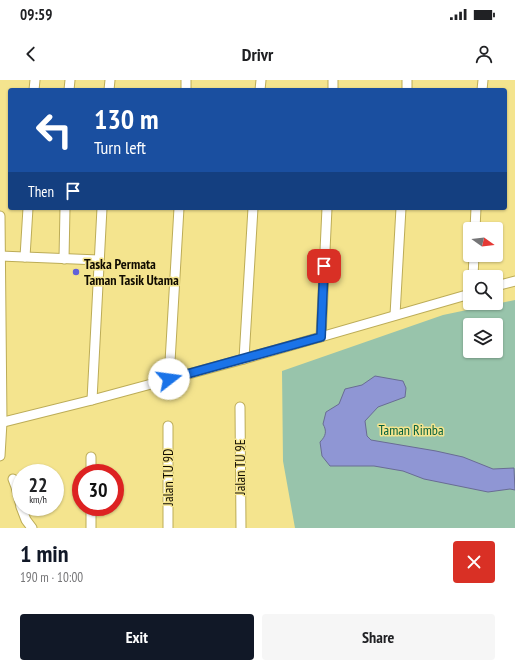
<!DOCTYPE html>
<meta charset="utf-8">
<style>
body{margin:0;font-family:"PT Sans Narrow",sans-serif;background:#f6f6f6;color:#202124;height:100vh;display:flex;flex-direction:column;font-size:15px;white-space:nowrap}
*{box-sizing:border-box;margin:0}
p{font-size:13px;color:#757577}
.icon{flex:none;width:22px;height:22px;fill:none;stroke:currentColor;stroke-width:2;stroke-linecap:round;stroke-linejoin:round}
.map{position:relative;height:448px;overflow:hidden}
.drawer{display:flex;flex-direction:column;background:#fff;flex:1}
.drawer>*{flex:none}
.guide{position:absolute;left:8px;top:8px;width:499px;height:122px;border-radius:4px;box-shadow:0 1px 3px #0004;background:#1a4fa0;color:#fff;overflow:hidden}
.needle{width:26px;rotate:104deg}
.tools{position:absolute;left:463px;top:142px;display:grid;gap:8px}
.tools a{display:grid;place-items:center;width:40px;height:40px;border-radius:4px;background:#fff;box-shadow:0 1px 3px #0004;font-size:20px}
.speed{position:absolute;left:12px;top:384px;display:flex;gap:8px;font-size:20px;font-weight:700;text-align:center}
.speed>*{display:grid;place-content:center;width:52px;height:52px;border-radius:50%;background:#fff;box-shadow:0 1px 3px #0004;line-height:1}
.speed small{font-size:10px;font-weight:400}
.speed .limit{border:6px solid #d22;background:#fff;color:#111}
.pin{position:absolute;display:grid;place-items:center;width:34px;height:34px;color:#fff;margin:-17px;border-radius:8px;box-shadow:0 2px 6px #0006}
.me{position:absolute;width:44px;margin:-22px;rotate:75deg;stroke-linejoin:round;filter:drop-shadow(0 0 3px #0008)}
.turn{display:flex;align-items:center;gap:14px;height:84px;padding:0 20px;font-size:18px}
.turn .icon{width:52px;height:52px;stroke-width:2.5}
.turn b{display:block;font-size:28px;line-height:34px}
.then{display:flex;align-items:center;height:38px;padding:0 20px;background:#0003;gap:8px;font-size:15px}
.round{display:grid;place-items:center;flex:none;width:42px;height:42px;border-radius:4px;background:#f6f6f6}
.headline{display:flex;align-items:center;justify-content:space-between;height:68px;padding:0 20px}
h1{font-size:24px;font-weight:600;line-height:30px;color:#111827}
.cta{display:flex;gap:8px;margin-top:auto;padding:8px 20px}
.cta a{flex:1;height:46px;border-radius:4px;background:#111827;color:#fff;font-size:16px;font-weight:600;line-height:46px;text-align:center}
.cta a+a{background:#f6f6f6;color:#202124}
.status{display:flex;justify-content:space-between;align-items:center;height:28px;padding:0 20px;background:#fff;direction:ltr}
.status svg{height:11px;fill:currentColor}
header{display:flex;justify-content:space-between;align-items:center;height:52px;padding:0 20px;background:#fff;font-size:18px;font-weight:600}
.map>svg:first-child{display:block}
</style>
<div class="status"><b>09:59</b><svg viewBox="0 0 49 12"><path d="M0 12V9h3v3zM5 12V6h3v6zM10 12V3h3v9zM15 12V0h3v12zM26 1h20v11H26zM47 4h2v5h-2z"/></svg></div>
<header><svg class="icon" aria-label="back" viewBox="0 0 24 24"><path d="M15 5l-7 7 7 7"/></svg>Drivr<svg class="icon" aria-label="person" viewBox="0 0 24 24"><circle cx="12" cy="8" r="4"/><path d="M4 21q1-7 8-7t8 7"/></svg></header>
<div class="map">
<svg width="515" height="448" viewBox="0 0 515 448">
<rect width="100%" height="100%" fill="#f4e48e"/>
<path fill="#98c4ab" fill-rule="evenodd" d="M515,220v228h-220l-12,-67 -1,-90 161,-56zM470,245h26v26h-26z"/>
<path fill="#8f96d4" stroke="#696c94" d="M375,296l28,5 3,7 -1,9 -27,10 -13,14 2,15 4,4 65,11 27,6 30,12 21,-1 1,22 -5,-1 -22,3 -64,-13 -21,-8 -29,-5h-44l-8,-10 -2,-14c6,-6 7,-11 3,-18l3,-12 13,-8 6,-15 17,-4z"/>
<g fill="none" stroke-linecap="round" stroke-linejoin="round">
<g stroke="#bcac57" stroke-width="11">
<g id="minor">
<path d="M34,10l1,-10"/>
<path d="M69,10l1,-10"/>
<path d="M109,10l1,-10"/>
<path d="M186,10v-10"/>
<path d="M260,10l1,-10"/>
<path d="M333,10v-10"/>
<path d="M407,10v-10"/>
<path d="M482,10l1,-10"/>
<path d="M0,136l2,206 -2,34"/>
<path d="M475,149l1,-21"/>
<path d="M0,176l99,4"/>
<path d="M25,177l3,-49"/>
<path d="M64,179l1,-51"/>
<path d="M473,197l1,-22"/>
<path d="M496,206l19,-5"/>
<path d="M395,235l6,-107"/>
<path d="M321,257l6,-129"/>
<path d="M244,279l9,-151"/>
<path d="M169,299l10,-171"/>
<path d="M92,320l10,-192"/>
<path d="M240,327l1,121"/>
<path d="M0,343l92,-23 152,-41 226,-65"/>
<path d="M91,393v-16"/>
<path d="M13,399l3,8 5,19"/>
<path d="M21,427l5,13 6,8"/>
<path d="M91,448v-21"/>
<path d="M168,448v-102"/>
</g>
</g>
<use href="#minor" stroke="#fff" stroke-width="9"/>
</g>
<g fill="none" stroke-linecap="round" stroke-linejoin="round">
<g stroke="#114b97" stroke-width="10">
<path id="route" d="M169,299l152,-42 3,-71"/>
</g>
<use href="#route" stroke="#1a73e8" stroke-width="7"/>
</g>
<circle fill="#6161d9" stroke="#f4e48e" stroke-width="1.5" cx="76" cy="192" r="4"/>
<g text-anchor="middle" stroke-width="3" stroke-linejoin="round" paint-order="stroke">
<g font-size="14" font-weight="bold" fill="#100b00" stroke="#f4e48e" text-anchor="start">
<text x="84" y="189">Taska Permata<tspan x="84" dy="16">Taman Tasik Utama</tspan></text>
</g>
<g font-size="14" fill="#035f3c" stroke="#f4e48e">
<text x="411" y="355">Taman Rimba</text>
</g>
<g font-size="14" fill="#100b00" stroke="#f4e48e">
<text transform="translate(240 387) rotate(-90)" y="5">Jalan TU 9E</text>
<text transform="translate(168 397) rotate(-90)" y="5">Jalan TU 9D</text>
</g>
</g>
</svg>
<div class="tools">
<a><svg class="needle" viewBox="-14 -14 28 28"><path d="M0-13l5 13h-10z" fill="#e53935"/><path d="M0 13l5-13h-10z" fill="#757577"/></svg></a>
<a><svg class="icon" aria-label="search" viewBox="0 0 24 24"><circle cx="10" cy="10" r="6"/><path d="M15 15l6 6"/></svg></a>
<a><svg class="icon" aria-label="layers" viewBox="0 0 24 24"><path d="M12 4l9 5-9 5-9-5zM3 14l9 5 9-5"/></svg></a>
</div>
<div class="speed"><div>22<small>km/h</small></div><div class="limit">30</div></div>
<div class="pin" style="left:324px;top:186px;background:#d93025"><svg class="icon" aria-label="arrive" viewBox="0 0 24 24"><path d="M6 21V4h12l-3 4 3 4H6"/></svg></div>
<svg class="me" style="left:169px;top:299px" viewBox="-20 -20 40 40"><circle r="19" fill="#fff"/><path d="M0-13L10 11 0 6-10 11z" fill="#1a73e8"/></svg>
<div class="guide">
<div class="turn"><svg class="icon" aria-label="left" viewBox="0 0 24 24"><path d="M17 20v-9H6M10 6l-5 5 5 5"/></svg><div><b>130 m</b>Turn left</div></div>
<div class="then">Then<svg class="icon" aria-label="arrive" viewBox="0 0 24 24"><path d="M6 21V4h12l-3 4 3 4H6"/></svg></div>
</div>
</div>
<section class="drawer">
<div class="headline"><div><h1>1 min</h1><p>190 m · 10:00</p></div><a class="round" style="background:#d93025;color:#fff"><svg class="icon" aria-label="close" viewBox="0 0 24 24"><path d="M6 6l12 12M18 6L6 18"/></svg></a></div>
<div class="cta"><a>Exit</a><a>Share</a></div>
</section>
